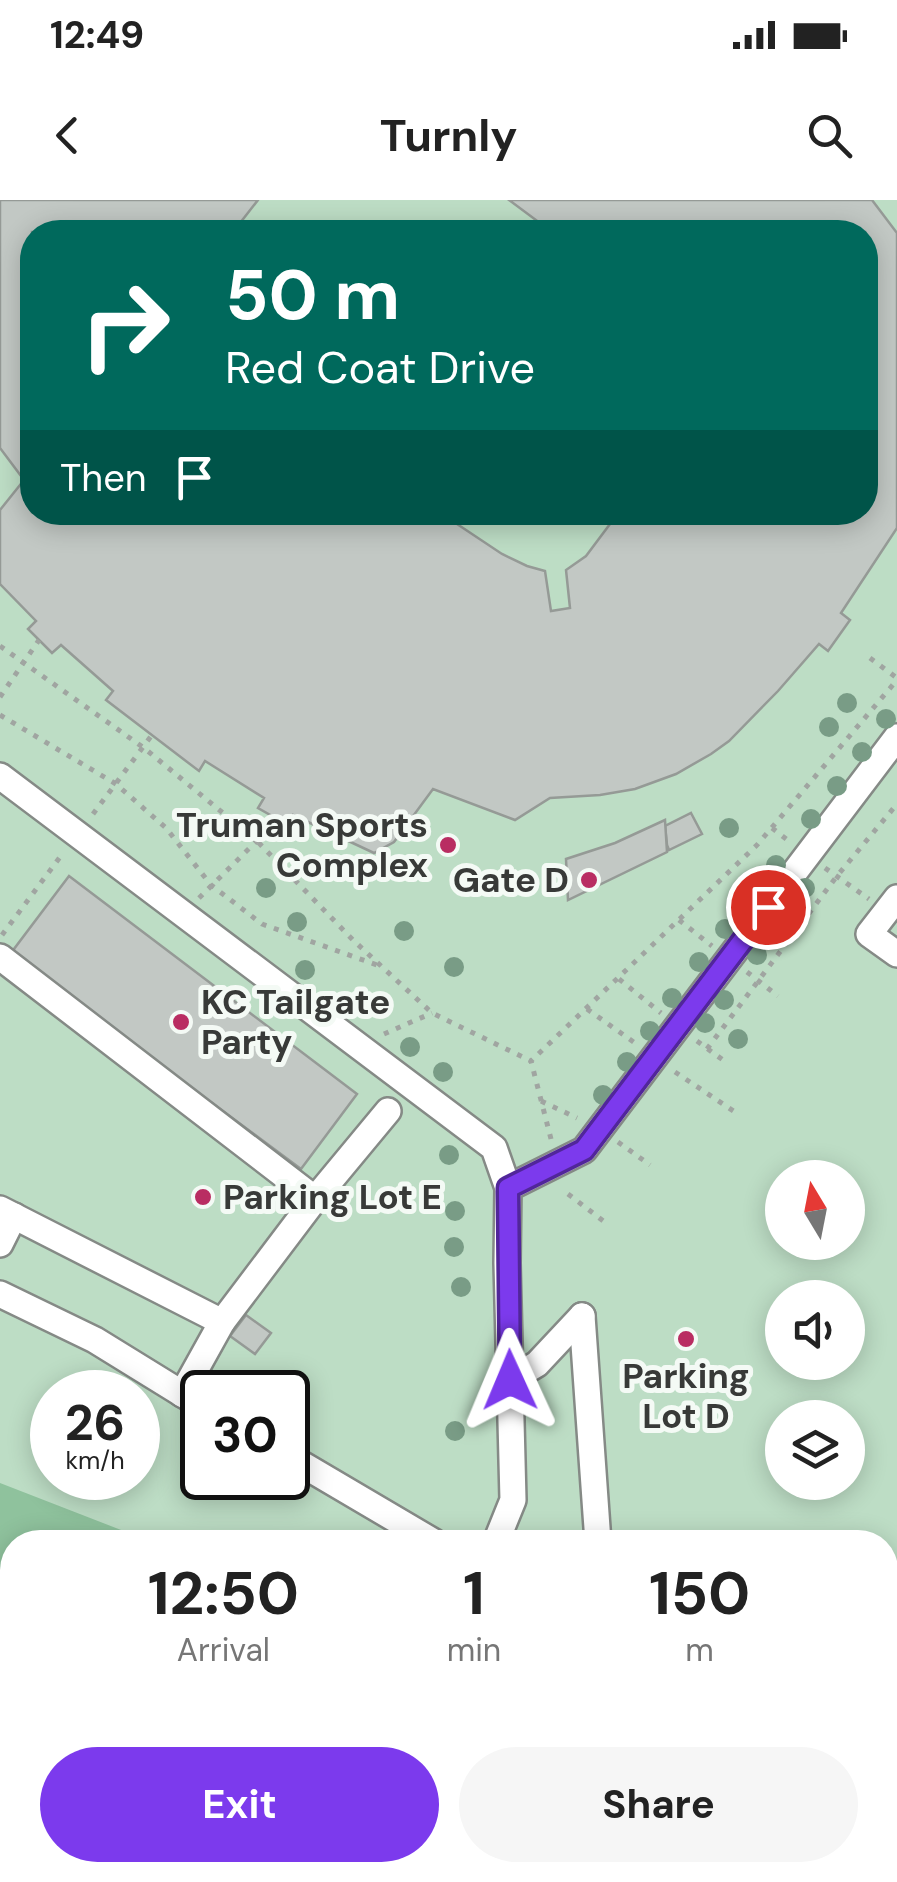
<!DOCTYPE html>
<style>
body{margin:0;font-family:"DM Sans",sans-serif;background:#f6f6f6;color:#222;height:100vh;display:flex;flex-direction:column;font-size:38px;white-space:nowrap}
*{box-sizing:border-box;margin:0}
p{font-size:32px;color:#767676}
.icon{flex:none;width:55px;height:55px;fill:none;stroke:currentColor;stroke-width:2;stroke-linecap:round;stroke-linejoin:round}
.map{position:relative;flex:1;overflow:hidden}
.sheet{position:absolute;left:0px;top:1330px;width:898px;height:352px;display:flex;flex-direction:column;background:#fff;border-radius:40px 40px 0 0;box-shadow:0 5px 25px #0003}
.sheet>*{flex:none}
.top-card{position:absolute;left:20px;top:20px;width:858px;height:305px;border-radius:40px;box-shadow:0 5px 25px #0003;background:#00695c;color:#fff;overflow:hidden}
.needle{width:65px;rotate:350deg}
.fabs{position:absolute;left:765px;top:960px;display:grid;gap:20px}
.fabs a{display:grid;place-items:center;width:100px;height:100px;border-radius:50%;background:#fff;box-shadow:0 5px 25px #0003;font-size:50px}
.speed{position:absolute;left:30px;top:1170px;display:flex;gap:20px;font-size:50px;font-weight:700;text-align:center}
.speed>*{display:grid;place-content:center;width:130px;height:130px;border-radius:50%;background:#fff;box-shadow:0 5px 25px #0003;line-height:1}
.speed small{font-size:25px;font-weight:400}
.speed .limit{border:5px solid #111;border-radius:15px;background:#fff;color:#111}
.pin{position:absolute;display:grid;place-items:center;width:85px;height:85px;color:#fff;margin:-42px;border:5px solid #fff;border-radius:50%;box-shadow:0 2px 10px #0007}
.me{position:absolute;width:110px;margin:-55px;rotate:359deg;stroke-linejoin:round;filter:drop-shadow(0 0 8px #0008)}
.turn{display:flex;align-items:center;gap:35px;height:210px;padding:0 40px;font-size:45px}
.turn .icon{width:130px;height:130px;stroke-width:2.5}
.turn b{display:block;font-size:70px;line-height:85px}
.then{display:flex;align-items:center;height:95px;padding:0 40px;background:#0003;gap:20px;font-size:38px}
.eta{display:flex;justify-content:space-evenly;align-items:center;height:170px;text-align:center}
.eta b{font-size:60px;font-weight:700;line-height:70px}
.button{display:flex;gap:20px;margin-top:auto;padding:20px 40px}
.button a{flex:1;height:115px;border-radius:60px;background:#7c3aed;color:#fff;font-size:40px;font-weight:700;line-height:115px;text-align:center}
.button a+a{background:#f6f6f6;color:#222}
.status{display:flex;justify-content:space-between;align-items:center;height:70px;padding:0 50px;background:#fff;direction:ltr}
.status svg{height:28px;fill:currentColor}
header{display:flex;justify-content:space-between;align-items:center;height:130px;padding:0 40px;background:#fff;font-size:45px;font-weight:700}
.map>svg:first-child{display:block}
</style>
<div class="status"><b>12:49</b><svg viewBox="0 0 49 12"><path d="M0 12V9h3v3zM5 12V6h3v6zM10 12V3h3v9zM15 12V0h3v12zM26 1h20v11H26zM47 4h2v5h-2z"/></svg></div>
<header><svg class="icon" aria-label="back" viewBox="0 0 24 24"><path d="M15 5l-7 7 7 7"/></svg>Turnly<svg class="icon" aria-label="search" viewBox="0 0 24 24"><circle cx="10" cy="10" r="6"/><path d="M15 15l6 6"/></svg></header>
<div class="map">
<svg width="897" height="1682" viewBox="0 0 897 1682">
<rect width="100%" height="100%" fill="#f4faf5"/>
<path fill="#bdddc5" fill-rule="evenodd" d="M0,0h897v1682h-353l-22,-12h363v-328h-873l-12,42zM32,32h833v280h-833zM782,978h66v64h-66zM782,1098h66v64h-66zM52,1192h86v86h-86zM202,1192h86v86h-86zM782,1218h66v64h-66z"/>
<path fill="#8fc29d" d="M0,1283l152,59h-140v328h697l-9,12h-700z"/>
<g fill="#c2c8c4" stroke="#959a96" stroke-width="2.5">
<path d="M0,0h258l-25,32h-201v280h407l63,42 25,12 18,5 6,40 19,-3 -4,-38 20,-14 33,-44h246v-280h-313l-43,-32h363l25,33v295l-56,85 9,7 -22,31 -9,-7 -41,47 -49,50 -18,13 -35,20 -41,15 -35,6 -50,3 -35,22 -82,-31 -39,53 -20,11 -81,-38 -5,10 -30,-17 6,-10 -59,-37 -6,10 -93,-71 7,-9 -52,-46 -9,8 -24,-24 8,-8 -36,-37v-74l24,-30 -24,-32z"/>
<path d="M691,613l11,21 -33,16 -2,-5 -2,-19z"/>
<path d="M665,620l2,32 -99,48 -2,-41 49,-16z"/>
<path d="M69,676l288,218 -56,75 -89,-66 -3,2 -195,-153v-3z"/>
<path d="M246,1115l25,18 -16,21 -25,-18z"/>
</g>
<g fill="none" stroke-linecap="round" stroke-linejoin="round">
<g stroke="#858a86" stroke-width="30">
<g id="minor">
<path d="M0,576l494,372 14,40"/>
<path d="M897,698l-28,36 28,20"/>
<path d="M0,757l315,242 -93,123 -222,-113"/>
<path d="M315,999l73,-88"/>
<path d="M0,1044l14,-28"/>
<path d="M0,1094l95,46 107,66"/>
<path d="M582,1116l16,226"/>
<path d="M510,1180l27,-16 45,-48"/>
<path d="M182,1194l40,-72"/>
<path d="M288,1256l146,86"/>
<path d="M496,1342l17,-42 -6,-237 1,-75 76,-38 313,-413"/>
<path d="M885,1544l12,6"/>
<path d="M885,1634l12,6"/>
</g>
</g>
<g stroke="#a0a5a1" stroke-width="5" stroke-dasharray="5 8" stroke-linecap="butt">
<path d="M0,446l144,102 113,93 96,99 79,73 99,48"/>
<path d="M870,458l27,20"/>
<path d="M0,497l39,-57"/>
<path d="M0,515l116,69 50,44 45,57 51,39 115,41"/>
<path d="M93,614l59,-79"/>
<path d="M772,628l18,14"/>
<path d="M825,668l44,31"/>
<path d="M199,698l79,-78"/>
<path d="M679,720l33,26"/>
<path d="M2,735l61,-82"/>
<path d="M747,772l31,24"/>
<path d="M619,779l42,34"/>
<path d="M587,809l48,34"/>
<path d="M384,834l48,-21"/>
<path d="M697,841l30,22"/>
<path d="M707,849l130,-173 60,-72"/>
<path d="M675,872l60,40"/>
<path d="M541,901l36,17"/>
<path d="M551,939l-20,-78 226,-216 140,-165"/>
<path d="M618,942l32,23"/>
<path d="M568,994l38,29"/>
</g>
<use href="#minor" stroke="#fff" stroke-width="25"/>
</g>
<g fill="#799c86">
<circle cx="847" cy="503" r="10"/>
<circle cx="886" cy="519" r="10"/>
<circle cx="829" cy="527" r="10"/>
<circle cx="862" cy="552" r="10"/>
<circle cx="837" cy="586" r="10"/>
<circle cx="811" cy="619" r="10"/>
<circle cx="729" cy="628" r="10"/>
<circle cx="776" cy="665" r="10"/>
<circle cx="328" cy="671" r="10"/>
<circle cx="266" cy="688" r="10"/>
<circle cx="805" cy="688" r="10"/>
<circle cx="750" cy="697" r="10"/>
<circle cx="297" cy="722" r="10"/>
<circle cx="725" cy="729" r="10"/>
<circle cx="404" cy="731" r="10"/>
<circle cx="757" cy="755" r="10"/>
<circle cx="699" cy="762" r="10"/>
<circle cx="454" cy="767" r="10"/>
<circle cx="305" cy="770" r="10"/>
<circle cx="672" cy="798" r="10"/>
<circle cx="724" cy="800" r="10"/>
<circle cx="349" cy="803" r="10"/>
<circle cx="705" cy="823" r="10"/>
<circle cx="650" cy="831" r="10"/>
<circle cx="738" cy="839" r="10"/>
<circle cx="410" cy="847" r="10"/>
<circle cx="627" cy="862" r="10"/>
<circle cx="443" cy="872" r="10"/>
<circle cx="603" cy="895" r="10"/>
<circle cx="449" cy="955" r="10"/>
<circle cx="455" cy="1011" r="10"/>
<circle cx="454" cy="1047" r="10"/>
<circle cx="461" cy="1087" r="10"/>
<circle cx="455" cy="1231" r="10"/>
</g>
<g fill="none" stroke-linecap="round" stroke-linejoin="round">
<g stroke="#51269a" stroke-width="25">
<path id="route" d="M510,1180l-2,-192 76,-38 184,-243"/>
</g>
<use href="#route" stroke="#7c3aed" stroke-width="18"/>
</g>
<g fill="#b92d62" stroke="#f4faf5" stroke-width="4">
<circle cx="448" cy="645" r="10"/>
<circle cx="589" cy="680" r="10"/>
<circle cx="181" cy="822" r="10"/>
<circle cx="203" cy="997" r="10"/>
<circle cx="686" cy="1139" r="10"/>
</g>
<g text-anchor="middle" stroke-width="10" stroke-linejoin="round" paint-order="stroke">
<g font-size="35" font-weight="bold" fill="#383a38" stroke="#f4faf5" text-anchor="end">
<text x="428" y="637">Truman Sports<tspan x="428" dy="40">Complex</tspan></text>
<text x="569" y="692">Gate D</text>
<text x="201" y="814" text-anchor="start">KC Tailgate<tspan x="201" dy="40">Party</tspan></text>
<text x="223" y="1009" text-anchor="start">Parking Lot E</text>
<text x="686" y="1188" text-anchor="middle">Parking<tspan x="686" dy="40">Lot D</tspan></text>
</g>
</g>
</svg>
<div class="fabs">
<a><svg class="needle" viewBox="-14 -14 28 28"><path d="M0-13l5 13h-10z" fill="#e53935"/><path d="M0 13l5-13h-10z" fill="#767676"/></svg></a>
<a><svg class="icon" aria-label="sound" viewBox="0 0 24 24"><path d="M4 9h4l5-4v14l-5-4H4zM17 9q2 3 0 6"/></svg></a>
<a><svg class="icon" aria-label="layers" viewBox="0 0 24 24"><path d="M12 4l9 5-9 5-9-5zM3 14l9 5 9-5"/></svg></a>
</div>
<div class="speed"><div>26<small>km/h</small></div><div class="limit">30</div></div>
<div class="pin" style="left:768px;top:707px;background:#d93025"><svg class="icon" aria-label="arrive" viewBox="0 0 24 24"><path d="M6 21V4h12l-3 4 3 4H6"/></svg></div>
<svg class="me" style="left:510px;top:1180px" viewBox="-20 -20 40 40"><path d="M0-17L14 15 0 8-14 15z" fill="#7c3aed" stroke="#fff" stroke-width="4"/></svg>
<div class="top-card">
<div class="turn"><svg class="icon" aria-label="right" viewBox="0 0 24 24"><path d="M7 20v-9h11M14 6l5 5-5 5"/></svg><div><b>50 m</b>Red Coat Drive</div></div>
<div class="then">Then<svg class="icon" aria-label="arrive" viewBox="0 0 24 24"><path d="M6 21V4h12l-3 4 3 4H6"/></svg></div>
</div>
<section class="sheet">
<div class="eta">
<div><b>12:50</b><p>Arrival</p></div>
<div><b>1</b><p>min</p></div>
<div><b>150</b><p>m</p></div>
</div>
<div class="button"><a>Exit</a><a>Share</a></div>
</section>
</div>
